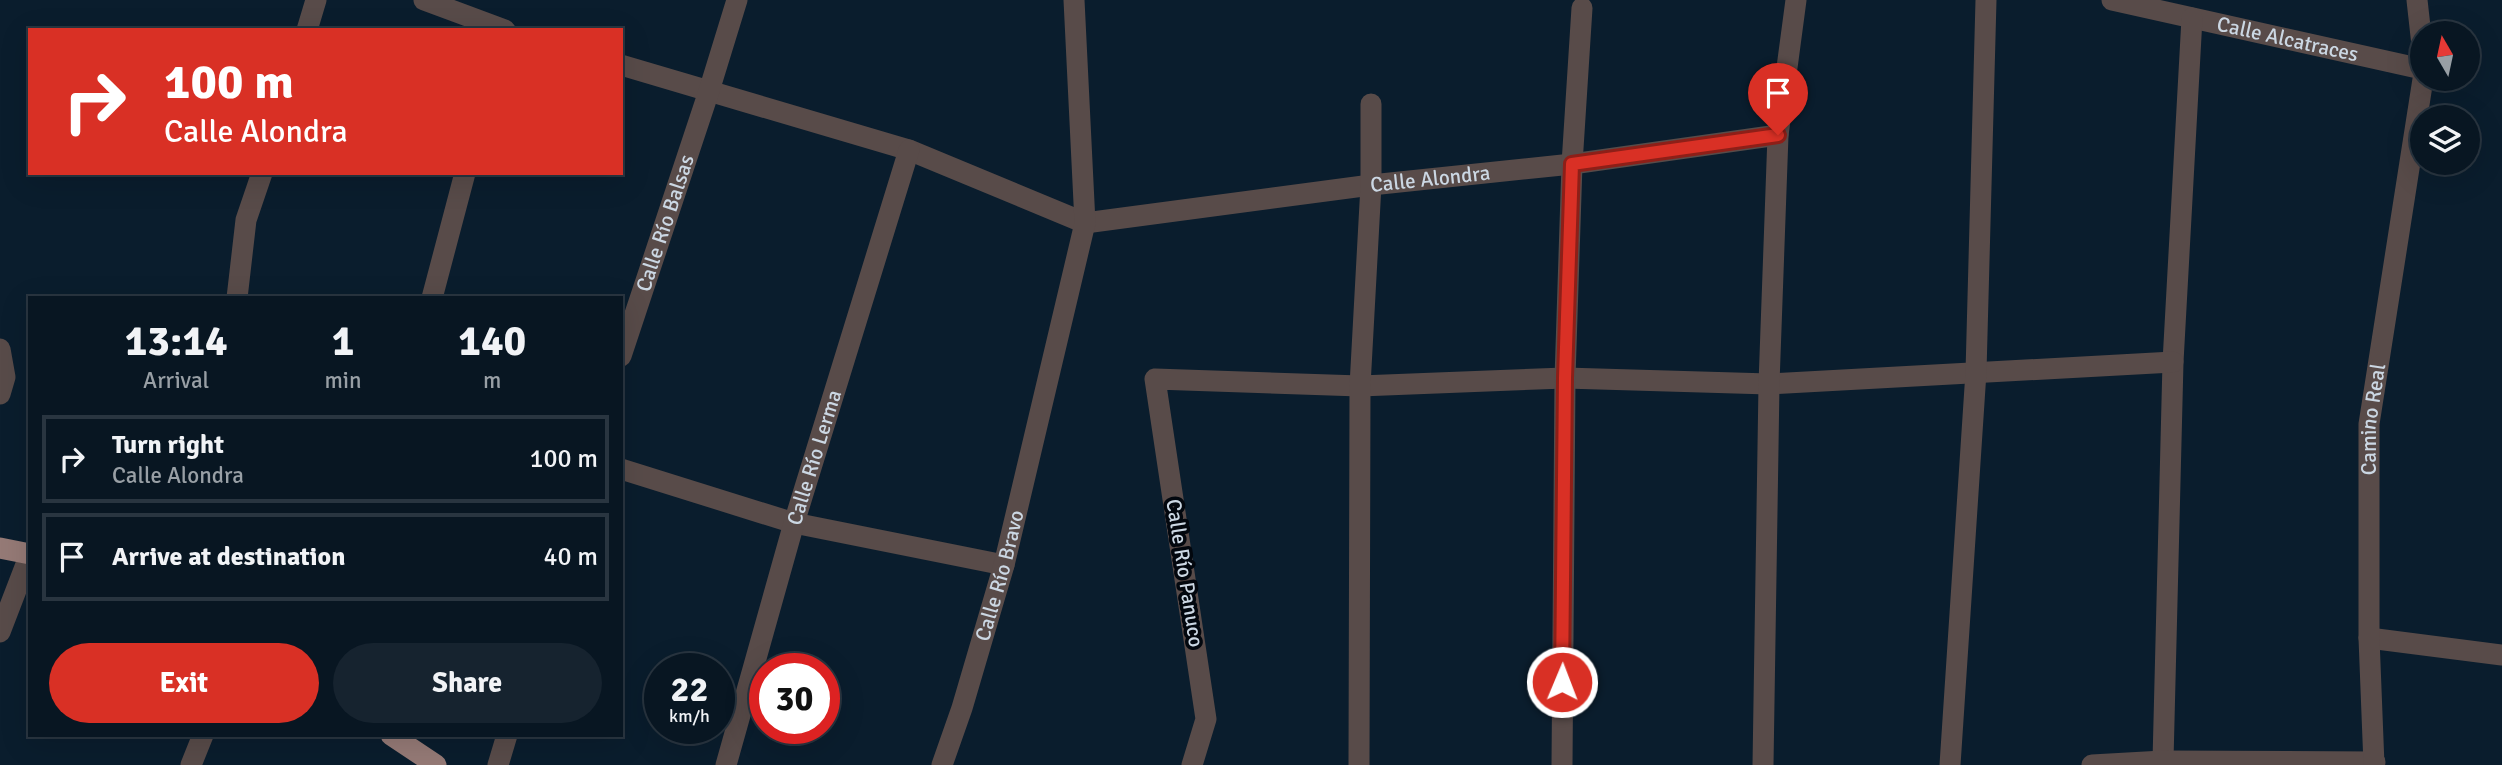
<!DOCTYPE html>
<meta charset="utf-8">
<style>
body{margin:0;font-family:Signika,sans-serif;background:#16232f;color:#f1f3f6;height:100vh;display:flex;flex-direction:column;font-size:26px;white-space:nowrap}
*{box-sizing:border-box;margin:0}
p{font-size:23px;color:#989fa5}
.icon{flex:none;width:38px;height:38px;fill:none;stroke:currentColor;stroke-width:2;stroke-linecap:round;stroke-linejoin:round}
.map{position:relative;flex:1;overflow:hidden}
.details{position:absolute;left:28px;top:296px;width:595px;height:441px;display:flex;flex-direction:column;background:#081622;border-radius:0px;box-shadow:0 7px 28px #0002,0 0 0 2px #293540}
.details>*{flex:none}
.top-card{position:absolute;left:28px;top:28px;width:595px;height:147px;border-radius:0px;box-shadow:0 7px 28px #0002,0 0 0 2px #293540;background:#d93025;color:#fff;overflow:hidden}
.needle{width:46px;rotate:351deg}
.buttons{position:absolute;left:2410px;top:21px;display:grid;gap:14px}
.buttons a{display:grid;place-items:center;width:70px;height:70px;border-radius:50%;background:#081622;box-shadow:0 7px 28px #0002,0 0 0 2px #293540;font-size:35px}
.speed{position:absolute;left:644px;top:653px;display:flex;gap:14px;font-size:35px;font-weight:700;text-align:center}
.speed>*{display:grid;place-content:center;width:91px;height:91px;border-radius:50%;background:#081622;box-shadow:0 7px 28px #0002,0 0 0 2px #293540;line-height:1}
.speed small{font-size:18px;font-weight:400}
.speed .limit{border:10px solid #d22;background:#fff;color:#111}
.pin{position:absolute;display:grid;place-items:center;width:60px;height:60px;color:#fff;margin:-72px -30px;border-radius:50% 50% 50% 0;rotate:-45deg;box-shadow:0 0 7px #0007}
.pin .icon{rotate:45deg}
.me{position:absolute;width:77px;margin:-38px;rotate:1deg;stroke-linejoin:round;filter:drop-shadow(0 0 5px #0008)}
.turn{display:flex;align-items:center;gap:24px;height:147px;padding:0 21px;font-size:32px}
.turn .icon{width:91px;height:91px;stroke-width:2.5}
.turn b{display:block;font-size:49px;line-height:60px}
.eta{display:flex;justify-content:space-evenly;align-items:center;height:119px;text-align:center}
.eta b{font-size:42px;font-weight:700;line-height:49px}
.primary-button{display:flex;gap:14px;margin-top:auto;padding:14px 21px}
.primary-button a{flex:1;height:80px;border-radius:42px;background:#d93025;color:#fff;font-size:28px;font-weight:700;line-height:80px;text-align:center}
.primary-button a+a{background:#16232f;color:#f1f3f6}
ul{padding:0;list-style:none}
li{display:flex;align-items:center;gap:21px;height:88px;margin:0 14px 10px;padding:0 7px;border:4px solid #293540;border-radius:0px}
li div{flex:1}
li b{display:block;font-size:26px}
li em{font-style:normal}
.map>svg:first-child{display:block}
</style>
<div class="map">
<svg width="2502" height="765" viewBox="0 0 2502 765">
<rect width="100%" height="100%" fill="#0a1d2d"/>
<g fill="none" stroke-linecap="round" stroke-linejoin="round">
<g stroke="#584b49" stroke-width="21">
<path d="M424,0l81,30"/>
<path id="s1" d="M2112,0l310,69"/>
<path d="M2417,0l5,45"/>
<path d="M307,30l9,-30"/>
<path d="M621,65l288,85 176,73"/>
<path id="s2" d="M1085,223l286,-38 201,-21 206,-29"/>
<path d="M237,298l9,-78 16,-47"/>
<path d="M432,298l33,-125"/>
<path d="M0,349l5,28 -5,17"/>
<path id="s3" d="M621,356l88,-265 28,-91"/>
<path d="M621,469l173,54 210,42"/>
<path d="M0,632l30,-78"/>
<path d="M2369,638l133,17"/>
<path d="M2163,761l10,-399 19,-344"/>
<path d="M191,765l12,-30"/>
<path d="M498,765l9,-30"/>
<path id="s4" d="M726,765l68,-242 115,-373"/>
<path id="s5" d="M942,765l20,-57 42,-143 81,-342 -11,-223"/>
<path d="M1192,765l14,-46 -51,-340 205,7 205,-8 204,6 404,-22"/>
<path d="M1359,765l1,-379 11,-201v-81"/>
<path d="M1562,765l3,-387 7,-214 10,-156"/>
<path d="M1763,765l6,-381 9,-249 18,-135"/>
<path d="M1950,765l26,-393 10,-372"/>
<path d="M2092,765l71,-4 212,1"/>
<path id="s6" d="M2374,765l-5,-127v-214l54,-345"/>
</g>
<g stroke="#957a76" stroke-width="21">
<path d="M0,548l30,6"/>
<path d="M391,735l45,30"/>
</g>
</g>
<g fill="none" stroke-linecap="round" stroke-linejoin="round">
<g stroke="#8d1f18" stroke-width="18">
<path id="route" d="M1562,682l3,-304 7,-214 206,-29"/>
</g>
<use href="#route" stroke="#d93025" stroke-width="12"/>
</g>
<g text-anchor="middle" stroke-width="7" stroke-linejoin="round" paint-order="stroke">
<g font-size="21" fill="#cbd7e3" stroke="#02070e">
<text dy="7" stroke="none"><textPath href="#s1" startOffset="180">Calle Alcatraces</textPath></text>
<text dy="7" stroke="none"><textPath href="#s2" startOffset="348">Calle Alondra</textPath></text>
<text dy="7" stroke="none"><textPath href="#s3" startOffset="140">Calle Río Balsas</textPath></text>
<text dy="7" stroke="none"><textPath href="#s6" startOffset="346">Camino Real</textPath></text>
<text dy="7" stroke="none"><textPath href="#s4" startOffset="320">Calle Río Lerma</textPath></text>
<text transform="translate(1185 573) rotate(81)" y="7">Calle Río Panuco</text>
<text dy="7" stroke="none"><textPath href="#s5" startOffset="198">Calle Río Bravo</textPath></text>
</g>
</g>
</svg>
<div class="buttons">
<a><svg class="needle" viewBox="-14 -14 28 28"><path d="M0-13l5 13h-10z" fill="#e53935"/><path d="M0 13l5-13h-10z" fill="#989fa5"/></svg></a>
<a><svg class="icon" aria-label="layers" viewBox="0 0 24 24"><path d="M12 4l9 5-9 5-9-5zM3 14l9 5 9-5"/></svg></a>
</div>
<div class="speed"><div>22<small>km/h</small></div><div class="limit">30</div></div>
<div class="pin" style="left:1778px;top:135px;background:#d93025"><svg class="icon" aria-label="arrive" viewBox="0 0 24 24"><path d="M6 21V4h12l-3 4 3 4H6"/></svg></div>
<svg class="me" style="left:1562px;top:682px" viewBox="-20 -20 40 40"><circle r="17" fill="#d93025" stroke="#fff" stroke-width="3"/><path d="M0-11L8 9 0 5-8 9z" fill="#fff"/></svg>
<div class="top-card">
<div class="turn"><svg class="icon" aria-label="right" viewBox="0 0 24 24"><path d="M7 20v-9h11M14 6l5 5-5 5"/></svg><div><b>100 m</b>Calle Alondra</div></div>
</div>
<section class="details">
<div class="eta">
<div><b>13:14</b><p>Arrival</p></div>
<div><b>1</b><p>min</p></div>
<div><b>140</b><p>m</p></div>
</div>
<ul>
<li><svg class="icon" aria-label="right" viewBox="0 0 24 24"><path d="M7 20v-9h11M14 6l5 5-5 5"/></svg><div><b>Turn right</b><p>Calle Alondra</p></div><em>100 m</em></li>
<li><svg class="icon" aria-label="arrive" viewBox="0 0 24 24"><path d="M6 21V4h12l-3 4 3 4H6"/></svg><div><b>Arrive at destination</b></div><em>40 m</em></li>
</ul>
<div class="primary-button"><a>Exit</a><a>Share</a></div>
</section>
</div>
